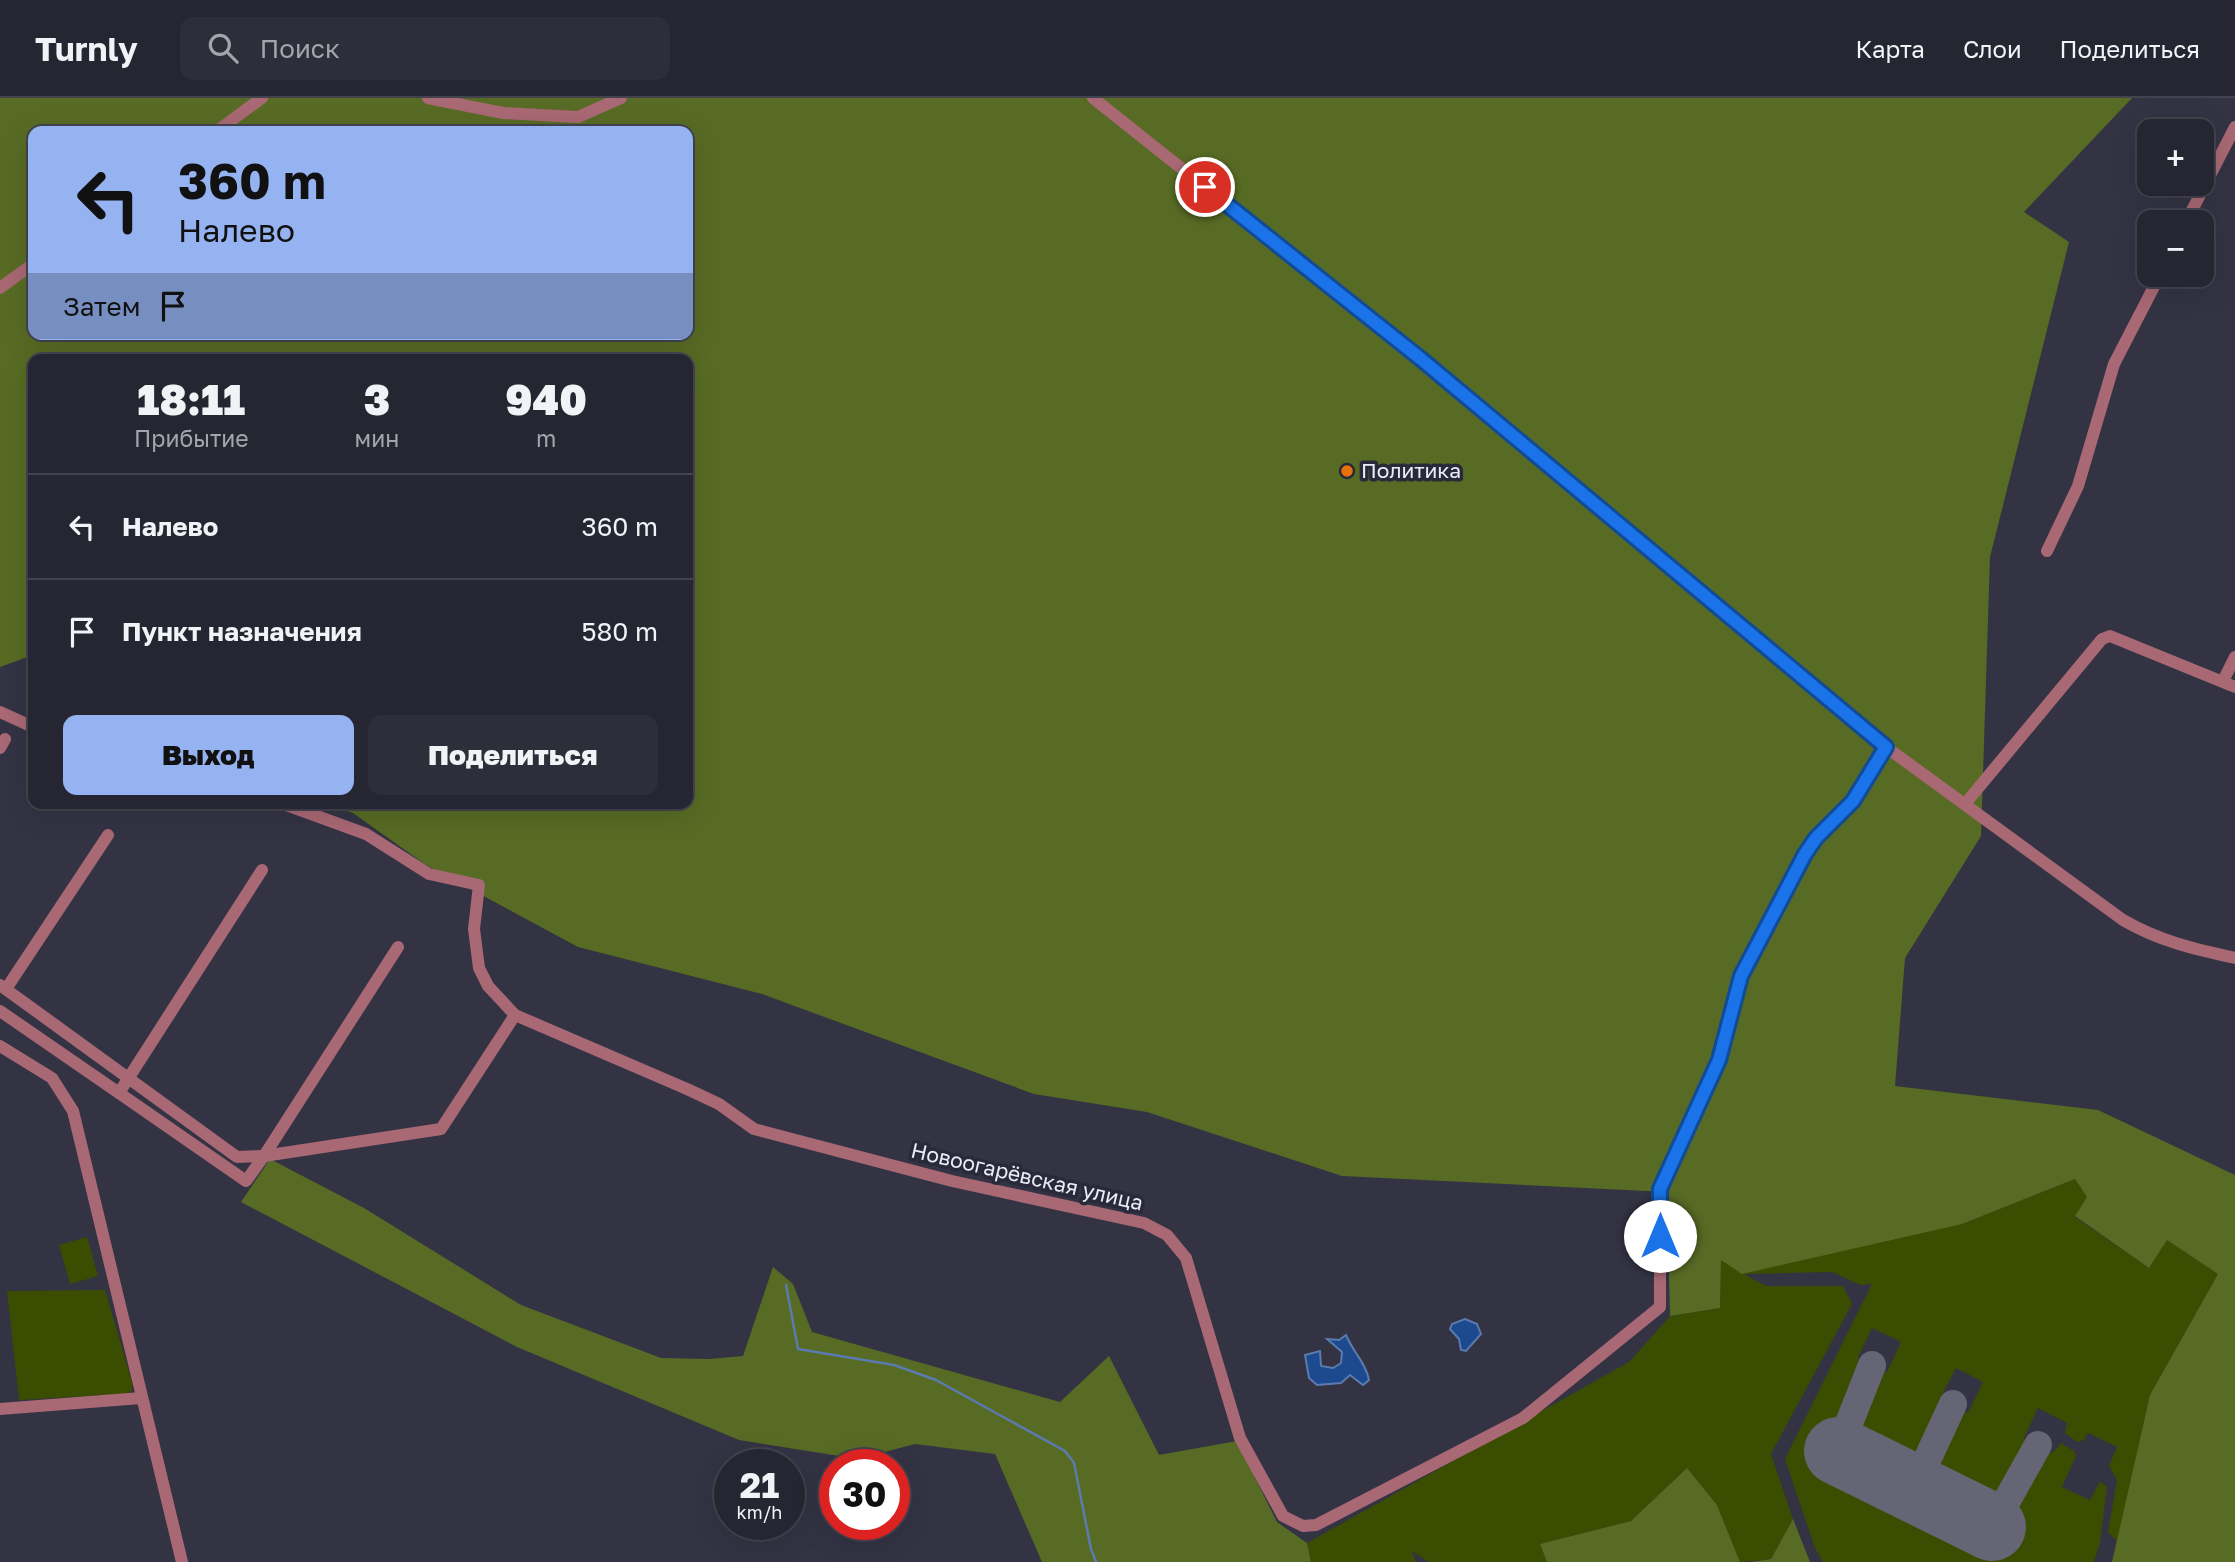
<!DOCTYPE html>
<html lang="ru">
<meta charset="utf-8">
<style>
body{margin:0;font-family:"Golos Text",sans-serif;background:#2e2e3b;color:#f1f3f6;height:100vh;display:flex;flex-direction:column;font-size:26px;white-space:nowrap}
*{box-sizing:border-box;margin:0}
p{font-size:23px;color:#a4a5ac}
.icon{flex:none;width:38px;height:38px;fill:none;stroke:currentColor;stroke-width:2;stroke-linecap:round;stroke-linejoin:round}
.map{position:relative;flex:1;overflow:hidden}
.details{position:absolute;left:28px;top:256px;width:665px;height:455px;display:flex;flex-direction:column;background:#262633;border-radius:14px;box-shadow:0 7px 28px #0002,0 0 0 2px #42434e}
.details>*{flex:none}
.banner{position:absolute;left:28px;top:28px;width:665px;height:214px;border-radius:14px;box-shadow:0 7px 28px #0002,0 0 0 2px #42434e;background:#95b2f1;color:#111;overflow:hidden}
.buttons{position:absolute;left:2137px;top:21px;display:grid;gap:14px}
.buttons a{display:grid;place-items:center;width:77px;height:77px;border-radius:14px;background:#262633;box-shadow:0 7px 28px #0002,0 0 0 2px #42434e;font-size:35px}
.speed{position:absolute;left:714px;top:1351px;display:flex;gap:14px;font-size:35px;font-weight:700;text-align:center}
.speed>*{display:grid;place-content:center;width:91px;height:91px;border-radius:50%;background:#262633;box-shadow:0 7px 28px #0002,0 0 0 2px #42434e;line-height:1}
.speed small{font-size:18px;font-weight:400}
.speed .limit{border:10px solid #d22;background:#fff;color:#111}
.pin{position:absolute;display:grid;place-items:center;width:60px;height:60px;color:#fff;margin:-30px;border:4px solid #fff;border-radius:50%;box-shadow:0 2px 7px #0007}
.me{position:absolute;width:77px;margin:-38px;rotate:0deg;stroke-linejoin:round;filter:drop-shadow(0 0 5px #0008)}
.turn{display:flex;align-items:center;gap:24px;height:147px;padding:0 35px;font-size:32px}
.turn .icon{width:91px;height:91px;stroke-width:2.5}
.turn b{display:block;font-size:49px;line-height:60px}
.then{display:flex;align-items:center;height:66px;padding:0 35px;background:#0003;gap:14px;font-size:26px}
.eta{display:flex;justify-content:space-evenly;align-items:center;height:119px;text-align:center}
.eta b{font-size:42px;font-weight:800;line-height:49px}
.action{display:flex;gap:14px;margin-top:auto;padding:14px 35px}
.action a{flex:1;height:80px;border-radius:14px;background:#95b2f1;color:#111;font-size:28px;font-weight:800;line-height:80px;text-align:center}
.action a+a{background:#2e2e3b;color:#f1f3f6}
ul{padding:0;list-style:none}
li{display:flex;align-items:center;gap:21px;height:105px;padding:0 35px;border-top:2px solid #42434e}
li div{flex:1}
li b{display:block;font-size:26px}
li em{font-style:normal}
header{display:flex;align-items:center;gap:42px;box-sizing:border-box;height:98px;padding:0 35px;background:#262633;border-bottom:2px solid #42434e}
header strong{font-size:33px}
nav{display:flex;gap:38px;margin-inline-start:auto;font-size:24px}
.search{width:490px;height:63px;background:#2e2e3b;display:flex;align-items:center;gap:18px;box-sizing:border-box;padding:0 24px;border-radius:14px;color:#a4a5ac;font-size:26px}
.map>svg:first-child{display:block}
</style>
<header>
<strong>Turnly</strong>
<div class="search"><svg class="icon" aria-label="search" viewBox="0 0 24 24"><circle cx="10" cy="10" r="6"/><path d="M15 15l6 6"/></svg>Поиск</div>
<nav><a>Карта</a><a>Слои</a><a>Поделиться</a></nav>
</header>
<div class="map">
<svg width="2235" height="1464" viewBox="0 0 2235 1464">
<rect width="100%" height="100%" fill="#334"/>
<g fill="#3b4d00">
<path d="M2075,1081l13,18 -13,20 74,51 18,-28 51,34 -68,121 -33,146 -9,-9 9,-52 -8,-14 8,-19 -29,-14 -4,7 -7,2 -12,-9 2,-10 -29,-15 -14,30 3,13 -25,39 -18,5 -40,-20 -8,-16 20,-43 13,-5 14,-29 -27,-14 -15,29 4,13 -24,44 -14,3 -41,-21 -7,-16 16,-43 8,-7 4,2 14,-30 -29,-14 -14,29 4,14 -42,98 167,83 53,-96 13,-4 8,-9 13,8 2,5 -14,31 28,13 10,-19 7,6 -7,56 -6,19h-271l-8,-14 -30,-89 87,-175 -12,1 -28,-13 -88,2 22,12h77l9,18 -81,150 22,65 -22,40 -31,3 -23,-57 -30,-37 -56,53 -91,23 7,18h-118l-17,-11 4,11h-105l-4,-19 322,-181 41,-46 50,-8 1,-48 241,-36z"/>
<path d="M87,1139l11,39 -28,8 -11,-39z"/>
<path d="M105,1192l27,92v9l-8,3 -105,6 -12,-109z"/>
</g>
<g fill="#586b24" fill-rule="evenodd">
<path d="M0,0h2132l-108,114 45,30 -79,315 -9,279 -76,122 -10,128 203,24 137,65v387h-123l38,-167 68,-121 -51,-34 -18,28 -74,-52 12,-19 -12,-18 -113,45 -220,50 -21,-14 -1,48 -50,8 -3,-124 -325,-16 -195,-64 -113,-18 -272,-100 -184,-47 -152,-82 -73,-52 -29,-10h364v-444h-655v296l-33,12zM33,33h655v203h-655z"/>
<path d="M270,1061l94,49 157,97 140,53 48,1 34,-3 30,-89 20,17 19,48 248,70 49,-46 50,99 78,-14 40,81 30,21 4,19h-269l-47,-108 -80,-10 -57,15 -119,-19 -222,-93 -276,-145z"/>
<path d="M1687,1370l30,37 23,57h-193l-7,-18 91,-23z"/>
<path d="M1793,1421l17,43h-59l20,-3z"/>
</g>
<g fill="#1d4a8e" stroke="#5b7bae" stroke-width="2">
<path d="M1465,1221l12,5 4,10 -15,17 -5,-1 -2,-11 -9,-10 2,-5z"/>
<path d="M1346,1237c7,17 20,28 23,45l-6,5 -13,-10 -9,8 -24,2 -8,-7 -4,-23 15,-4 1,15 12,2 8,-5 1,-11 -15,-13 12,1z"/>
</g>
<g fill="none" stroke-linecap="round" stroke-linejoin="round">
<path stroke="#5b7bae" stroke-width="2.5" d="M786,1187l12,64 96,16 42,15 129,71 9,12 17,86 5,13"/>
<g stroke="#656575" stroke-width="28">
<path d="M1838,1353l34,-86"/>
<path d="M1914,1390l39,-84"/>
<path d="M1992,1429l46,-82"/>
</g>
<path stroke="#656575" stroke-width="68" d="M1838,1353l154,76"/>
<g stroke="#a86874" stroke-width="12">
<path d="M428,0l75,15 75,4 43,-19"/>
<path d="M1093,0l328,261 465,388 237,173c36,21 71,29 112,38"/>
<path d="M217,33l45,-33"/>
<path d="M2186,124l49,-95"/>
<path d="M0,190l33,-24"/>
<path d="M2047,453l31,-65 36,-122 46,-89"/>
<path d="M2223,583l12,-24"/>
<path d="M0,614l33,15"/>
<path d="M0,650l5,-9"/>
<path d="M281,705l85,31 63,40 50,11 -5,44 5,39 9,18 27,29 172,74 32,15 35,25 198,52 192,42 23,12 19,23 54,180 43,78 20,10 13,-1 207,-107 137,-111v-118l59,-129 22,-84 64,-122 11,-16 37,-37 33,-54"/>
<path d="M1965,706l137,-165 8,-3 125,51"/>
<path d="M398,849l-134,209 177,-27 74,-114"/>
<path d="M0,887l237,172 27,-1"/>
<path d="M6,891l102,-154"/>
<path d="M0,913l119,82 143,-223"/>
<path d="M0,948l52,32 21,33 109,451"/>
<path d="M119,995l127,88 18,-25"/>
<path d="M0,1311l141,-11"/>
</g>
</g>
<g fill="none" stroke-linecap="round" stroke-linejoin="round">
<g stroke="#114b97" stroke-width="18">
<path id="route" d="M1205,89l216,172 465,388 -33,54 -37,37 -11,16 -64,122 -22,84 -59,129v47"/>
</g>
<use href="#route" stroke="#1a73e8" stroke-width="12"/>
</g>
<circle fill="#e8710a" stroke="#2a293a" stroke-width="2.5" cx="1347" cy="373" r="7"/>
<g text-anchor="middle" stroke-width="7" stroke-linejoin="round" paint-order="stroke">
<g font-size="21" fill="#ececf8" stroke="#2a293a" text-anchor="start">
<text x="1361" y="380">Политика</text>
</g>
<g font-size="21" fill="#ececf8" stroke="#2a293a">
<text transform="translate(1027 1079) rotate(13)" y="7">Новоогарёвская улица</text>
</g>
</g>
</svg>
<div class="buttons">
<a>+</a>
<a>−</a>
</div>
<div class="speed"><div>21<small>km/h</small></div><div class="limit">30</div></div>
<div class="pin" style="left:1205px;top:89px;background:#d93025"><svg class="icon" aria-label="arrive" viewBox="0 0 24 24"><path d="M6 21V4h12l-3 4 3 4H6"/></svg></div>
<svg class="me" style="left:1660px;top:1138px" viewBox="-20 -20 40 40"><circle r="19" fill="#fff"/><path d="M0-13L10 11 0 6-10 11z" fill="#1a73e8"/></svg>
<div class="banner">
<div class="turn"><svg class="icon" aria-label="left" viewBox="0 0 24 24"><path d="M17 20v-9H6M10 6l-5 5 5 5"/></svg><div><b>360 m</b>Налево</div></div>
<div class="then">Затем<svg class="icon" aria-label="arrive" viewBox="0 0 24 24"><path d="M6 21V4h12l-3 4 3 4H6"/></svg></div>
</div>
<section class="details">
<div class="eta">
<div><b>18:11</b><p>Прибытие</p></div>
<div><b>3</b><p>мин</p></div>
<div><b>940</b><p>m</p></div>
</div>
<ul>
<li><svg class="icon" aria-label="left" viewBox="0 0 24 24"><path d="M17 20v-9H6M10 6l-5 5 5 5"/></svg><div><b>Налево</b></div><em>360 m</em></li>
<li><svg class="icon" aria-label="arrive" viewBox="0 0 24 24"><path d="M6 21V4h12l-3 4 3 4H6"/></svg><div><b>Пункт назначения</b></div><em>580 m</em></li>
</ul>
<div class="action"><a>Выход</a><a>Поделиться</a></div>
</section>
</div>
